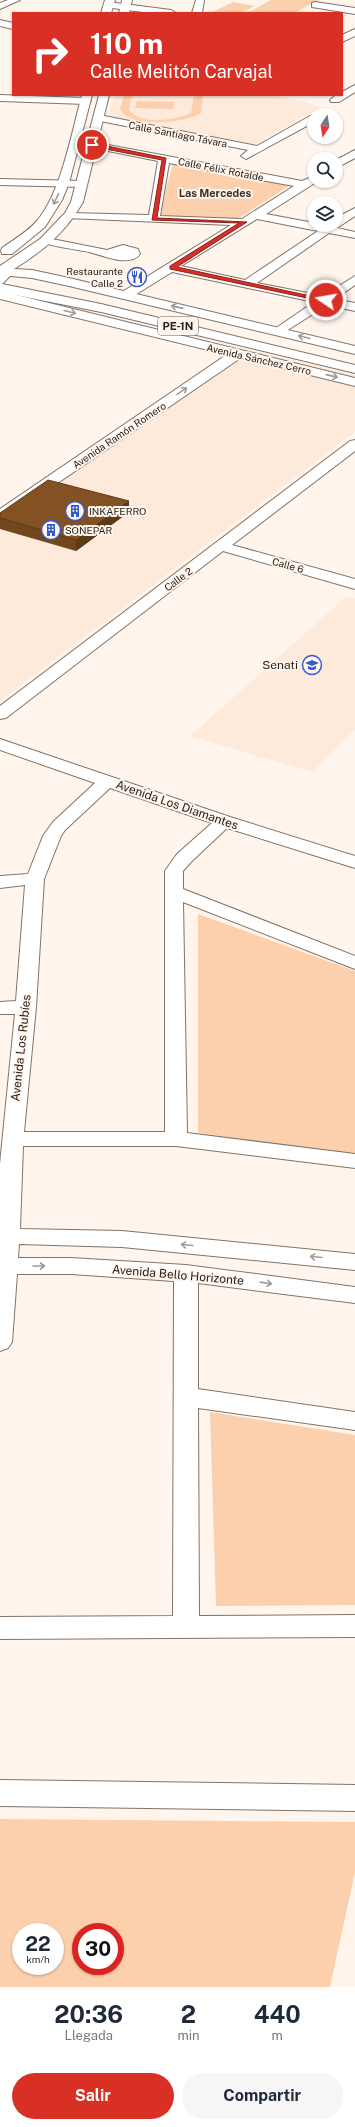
<!DOCTYPE html>
<html lang="es">
<meta charset="utf-8">
<style>
body{margin:0;font-family:"Public Sans",sans-serif;background:#f6f6f7;color:#1f2937;height:100vh;display:flex;flex-direction:column;font-size:15px;white-space:nowrap}
*{box-sizing:border-box;margin:0}
p{font-size:13px;color:#747a83}
.icon{flex:none;width:22px;height:22px;fill:none;stroke:currentColor;stroke-width:2;stroke-linecap:round;stroke-linejoin:round}
.map{position:relative;height:1987px;overflow:hidden}
.panel{display:flex;flex-direction:column;background:#fff;flex:1}
.panel>*{flex:none}
.banner{position:absolute;left:12px;top:12px;width:331px;height:84px;border-radius:0px;box-shadow:0 1px 3px #0004;background:#d93025;color:#fff;overflow:hidden}
.needle{width:26px;rotate:192deg}
.buttons{position:absolute;left:307px;top:108px;display:grid;gap:8px}
.buttons a{display:grid;place-items:center;width:36px;height:36px;border-radius:50%;background:#fff;box-shadow:0 1px 3px #0004;font-size:20px}
.speed{position:absolute;left:12px;top:1923px;display:flex;gap:8px;font-size:20px;font-weight:700;text-align:center}
.speed>*{display:grid;place-content:center;width:52px;height:52px;border-radius:50%;background:#fff;box-shadow:0 1px 3px #0004;line-height:1}
.speed small{font-size:10px;font-weight:400}
.speed .limit{border:6px solid #d22;background:#fff;color:#111}
.pin{position:absolute;display:grid;place-items:center;width:34px;height:34px;color:#fff;margin:-17px;border:2px solid #fff;border-radius:50%;box-shadow:0 1px 4px #0007}
.me{position:absolute;width:44px;margin:-22px;rotate:282deg;stroke-linejoin:round;filter:drop-shadow(0 0 3px #0008)}
.turn{display:flex;align-items:center;gap:14px;height:84px;padding:0 12px;font-size:18px}
.turn .icon{width:52px;height:52px;stroke-width:2.5}
.turn b{display:block;font-size:28px;line-height:34px}
.eta{display:flex;justify-content:space-evenly;align-items:center;height:68px;text-align:center}
.eta b{font-size:24px;font-weight:700;line-height:28px}
.action{display:flex;gap:8px;margin-top:auto;padding:8px 12px}
.action a{flex:1;height:46px;border-radius:24px;background:#d93025;color:#fff;font-size:16px;font-weight:700;line-height:46px;text-align:center}
.action a+a{background:#f6f6f7;color:#1f2937}
.map>svg:first-child{display:block}
</style>
<div class="map">
<svg width="355" height="1987" viewBox="0 0 355 1987">
<rect width="100%" height="100%" fill="#fff5ed"/>
<g fill="#fdeadb">
<path d="M115,95h158l33,7 13,6 -67,38 -145,-27z"/>
<path d="M245,349l110,26v57l-355,269v-180z"/>
<path d="M346,597l9,2v131l-43,42 -122,-36z"/>
</g>
<g fill="#fcd0ac" fill-rule="evenodd">
<path d="M271,0h48l-25,13h-47z"/>
<path d="M233,2l22,4 -15,7h-29z"/>
<path d="M124,95h8l-3,15c12,16 46,10 62,3l3,-18h9l-2,18c-15,10 -72,16 -81,-4z"/>
<path d="M137,101l38,1 -2,7 -38,-1z"/>
<path d="M173,163l119,21 -56,36 -78,-2z"/>
<path d="M198,914l157,57v183l-157,-21z"/>
<path d="M210,1412l145,23v170l-139,1z"/>
<path d="M0,1819l355,3v50l-25,115h-330zM21,1932h34v34h-34zM81,1932h34v34h-34z"/>
</g>
<g fill="none" stroke-linecap="round" stroke-linejoin="round">
<g stroke="#827367" stroke-width="2">
<g id="minor">
<path d="M8,0h12l-20,9v-6z"/>
<path d="M196,0h8l-2,13h-10z"/>
<path d="M108,2l63,8 5,3h-26l-45,-6 -1,-2z"/>
<path d="M315,2l40,6v6l-43,-7v-4z"/>
<path d="M355,29v7l-13,6v-7z"/>
<path d="M355,85v7l-16,10h-8l-1,-2 6,-5h6v-3z"/>
<path d="M0,95l86,3 5,3 -5,3 -86,-3z"/>
<path d="M99,115l158,31 53,-30 4,-1v7l-68,37 -5,-3 7,-6 -153,-30 -1,-2z"/>
<path d="M92,142l210,39 12,-5v5h4l-52,33 48,9v2h22v-7l19,-10v8l-18,12 18,4v6l-26,-5 -72,50 66,13 32,-20v9l-20,14 20,4v8l-28,-6 -47,30 -4,-1 -2,-3 2,-3 38,-26 -142,-30 -42,26h-8l-2,-3 2,-3 109,-67 -165,-7 -2,-2 6,-3 79,2 9,-54 -70,-14 -1,-2 1,-2zM169,163l125,23 -52,33 -82,-3zM257,219l61,12 -73,49 -64,-14z"/>
<path d="M355,150v8l-19,10v-8z"/>
<path d="M0,179l82,2 5,3 -5,3 -82,-2z"/>
<path d="M47,238l60,12 16,-5 15,4 2,5c-10,14 -38,1 -51,-2 -15,-3 -31,-5 -46,-9l-2,-2 2,-2z"/>
<path d="M237,350l5,1 1,3 -1,3 -237,162 -5,1v-11l232,-158z"/>
<path d="M355,440v11l-123,94 123,34v10l-132,-38 -217,167 -6,1v-13l350,-265z"/>
<path d="M0,739l230,78 125,39v12l-128,-40 -36,34 -8,9v18l172,67v13l-172,-67 4,231 168,21v14l-179,-22h-153l-3,83 102,2 233,23v16l-233,-23 -103,-3 -1,14h53l115,7 169,22v16l-157,-20v106l157,23v18l-157,-22 1,208 156,-1v22l-355,2v-22l173,-1 1,-335 -103,-7h-54l-5,68 -4,6 -8,3v-187l15,-150h-15v-12l16,-1 9,-116 -25,3v-12l28,-2 15,-38 10,-14 42,-39 -95,-33zM110,788l102,35 -35,31 -12,17v261h-141l12,-125 8,-128 17,-43 4,-6z"/>
<path d="M0,1780l355,5v26l-355,-5z"/>
</g>
</g>
<g stroke="#827367" stroke-width="2">
<g id="major">
<path d="M105,0h10l-4,13h-10z"/>
<path d="M122,0h10l-3,13h-10z"/>
<path d="M0,20l13,3v6l-13,-3z"/>
<path d="M82,95h10l-23,88 -7,17 -17,27 -33,27h-10l-1,-3 1,-3c11,-8 25,-16 34,-26 25,-28 36,-91 46,-127z"/>
<path d="M99,95h10l-26,107c-17,30 -40,49 -69,67l18,1 37,8 286,68v8l-286,-68 -37,-8 -32,-3v-9l40,-27 25,-26 6,-11z"/>
<path d="M0,291l355,87v8l-355,-87z"/>
</g>
</g>
<g stroke="#827367" stroke-width="2">
<path id="highway" d="M0,266l5,1 5,9 -8,8 99,20 254,61v8l-254,-61 -101,-20z"/>
</g>
<use href="#minor" fill="#fff" fill-rule="evenodd"/>
<use href="#major" fill="#fff" fill-rule="evenodd"/>
<use href="#highway" fill="#fff" fill-rule="evenodd"/>
</g>
<path fill="#72471d" d="M129,501v11l-53,39 -76,-22v-16z"/>
<path fill="#5c3918" d="M129,501v11l-53,39v-11z"/>
<path fill="#845222" stroke="#5c3918" d="M48,480l81,21 -53,39 -76,-22v-5z"/>
<defs><path id="oneway-shaft" d="M-6 0H5M1.5-3L5.5 0L1.5 3" fill="none" stroke-width="1.6" stroke-linecap="round" stroke-linejoin="round"/></defs>
<g stroke="#9e9b99">
<use href="#oneway-shaft" transform="translate(56 199) rotate(116)"/>
<use href="#oneway-shaft" transform="translate(177 307) rotate(-167)"/>
<use href="#oneway-shaft" transform="translate(70 312) rotate(14)"/>
<use href="#oneway-shaft" transform="translate(304 337) rotate(-166)"/>
<use href="#oneway-shaft" transform="translate(332 376) rotate(13)"/>
<use href="#oneway-shaft" transform="translate(182 391) rotate(-34)"/>
<use href="#oneway-shaft" transform="translate(187 1245) rotate(-175)"/>
<use href="#oneway-shaft" transform="translate(316 1257) rotate(-175)"/>
<use href="#oneway-shaft" transform="translate(39 1266)"/>
<use href="#oneway-shaft" transform="translate(266 1283) rotate(8)"/>
</g>
<path fill="#d93025" stroke="#8d1f18" d="M92,143l74,15 -9,60 90,4 -70,45 152,33 -3,2 -156,-33v-3l69,-43 -87,-3 10,-60 -72,-14z"/>
<defs>
<g id="restaurant-ring" transform="scale(1)"><circle r="9.5" fill="#fff5ed" stroke="#325ccc" stroke-width="1.5"/><path d="M-5-6h1v4h1v-4h1v4h1v-4h1v5L-1.5 .5V6h-2V.5L-5-1ZM5-6V6H3V1.5H1.5Q1.5-4 5-6Z" fill="#325ccc"/></g>
<g id="building-ring" transform="scale(1)"><circle r="9.5" fill="#fff5ed" stroke="#325ccc" stroke-width="1.5"/><path d="M-4-6H4V6H1V3H-1V6H-4ZM-2.5-4.3h1.7v1.8h-1.7ZM.8-4.3h1.7v1.8H.8ZM-2.5-1h1.7V.8h-1.7ZM.8-1h1.7V.8H.8Z" fill="#325ccc"/></g>
<g id="university-ring" transform="scale(1)"><circle r="9.5" fill="#fff5ed" stroke="#325ccc" stroke-width="1.5"/><path d="M0-5L7-2L0 1L-7-2ZM-4 1L0 2.5L4 1V4Q0 6-4 4Z" fill="#325ccc"/></g>
</defs>
<g fill-rule="evenodd">
<use href="#restaurant-ring" x="137" y="277"/>
<use href="#building-ring" x="75" y="511"/>
<use href="#building-ring" x="51" y="530"/>
<use href="#university-ring" x="312" y="665"/>
</g>
<g text-anchor="middle" stroke-width="4" stroke-linejoin="round" paint-order="stroke">
<g font-size="10" fill="#27211c" stroke="#fff5ed">
<text transform="translate(178 134) rotate(11)" y="4">Calle Santiago Távara</text>
<text transform="translate(221 169) rotate(11)" y="4">Calle Félix Rotalde</text>
<text transform="translate(259 359) rotate(13)" y="4">Avenida Sánchez Cerro</text>
<text transform="translate(119 435) rotate(-34)" y="4">Avenida Ramón Romero</text>
<text transform="translate(288 565) rotate(16)" y="4">Calle 6</text>
<text transform="translate(178 579) rotate(-37)" y="4">Calle 2</text>
</g>
<g font-size="10" fill="#27211c" stroke="#fff5ed" text-anchor="start">
<text x="123" y="275" text-anchor="end">Restaurante<tspan x="123" dy="12">Calle 2</tspan></text>
<text x="89" y="515">INKAFERRO</text>
<text x="65" y="534">SONEPAR</text>
</g>
<g font-size="11" font-weight="bold" fill="#3e3127" stroke="#fff5ed">
<text x="215" y="197">Las Mercedes</text>
</g>
<rect fill="#fff5ed" stroke="#68615b" stroke-width="1" x="158" y="317" width="40" height="18" rx="3"/>
<g font-size="11" font-weight="bold" fill="#27211c">
<text x="178" y="330">PE-1N</text>
</g>
<g font-size="12" fill="#27211c" stroke="#fff5ed" text-anchor="end">
<text x="298" y="669">Senati</text>
</g>
<g font-size="12" fill="#27211c" stroke="#fff5ed">
<text transform="translate(177 805) rotate(19)" y="4">Avenida Los Diamantes</text>
<text transform="translate(21 1048) rotate(-84)" y="4">Avenida Los Rubíes</text>
<text transform="translate(178 1275) rotate(5)" y="4">Avenida Bello Horizonte</text>
</g>
</g>
</svg>
<div class="buttons">
<a><svg class="needle" viewBox="-14 -14 28 28"><path d="M0-13l5 13h-10z" fill="#e53935"/><path d="M0 13l5-13h-10z" fill="#747a83"/></svg></a>
<a><svg class="icon" aria-label="search" viewBox="0 0 24 24"><circle cx="10" cy="10" r="6"/><path d="M15 15l6 6"/></svg></a>
<a><svg class="icon" aria-label="layers" viewBox="0 0 24 24"><path d="M12 4l9 5-9 5-9-5zM3 14l9 5 9-5"/></svg></a>
</div>
<div class="speed"><div>22<small>km/h</small></div><div class="limit">30</div></div>
<div class="pin" style="left:92px;top:145px;background:#d93025"><svg class="icon" aria-label="arrive" viewBox="0 0 24 24"><path d="M6 21V4h12l-3 4 3 4H6"/></svg></div>
<svg class="me" style="left:326px;top:300px" viewBox="-20 -20 40 40"><circle r="17" fill="#d93025" stroke="#fff" stroke-width="3"/><path d="M0-11L8 9 0 5-8 9z" fill="#fff"/></svg>
<div class="banner">
<div class="turn"><svg class="icon" aria-label="right" viewBox="0 0 24 24"><path d="M7 20v-9h11M14 6l5 5-5 5"/></svg><div><b>110 m</b>Calle Melitón Carvajal</div></div>
</div>
</div>
<section class="panel">
<div class="eta">
<div><b>20:36</b><p>Llegada</p></div>
<div><b>2</b><p>min</p></div>
<div><b>440</b><p>m</p></div>
</div>
<div class="action"><a>Salir</a><a>Compartir</a></div>
</section>
